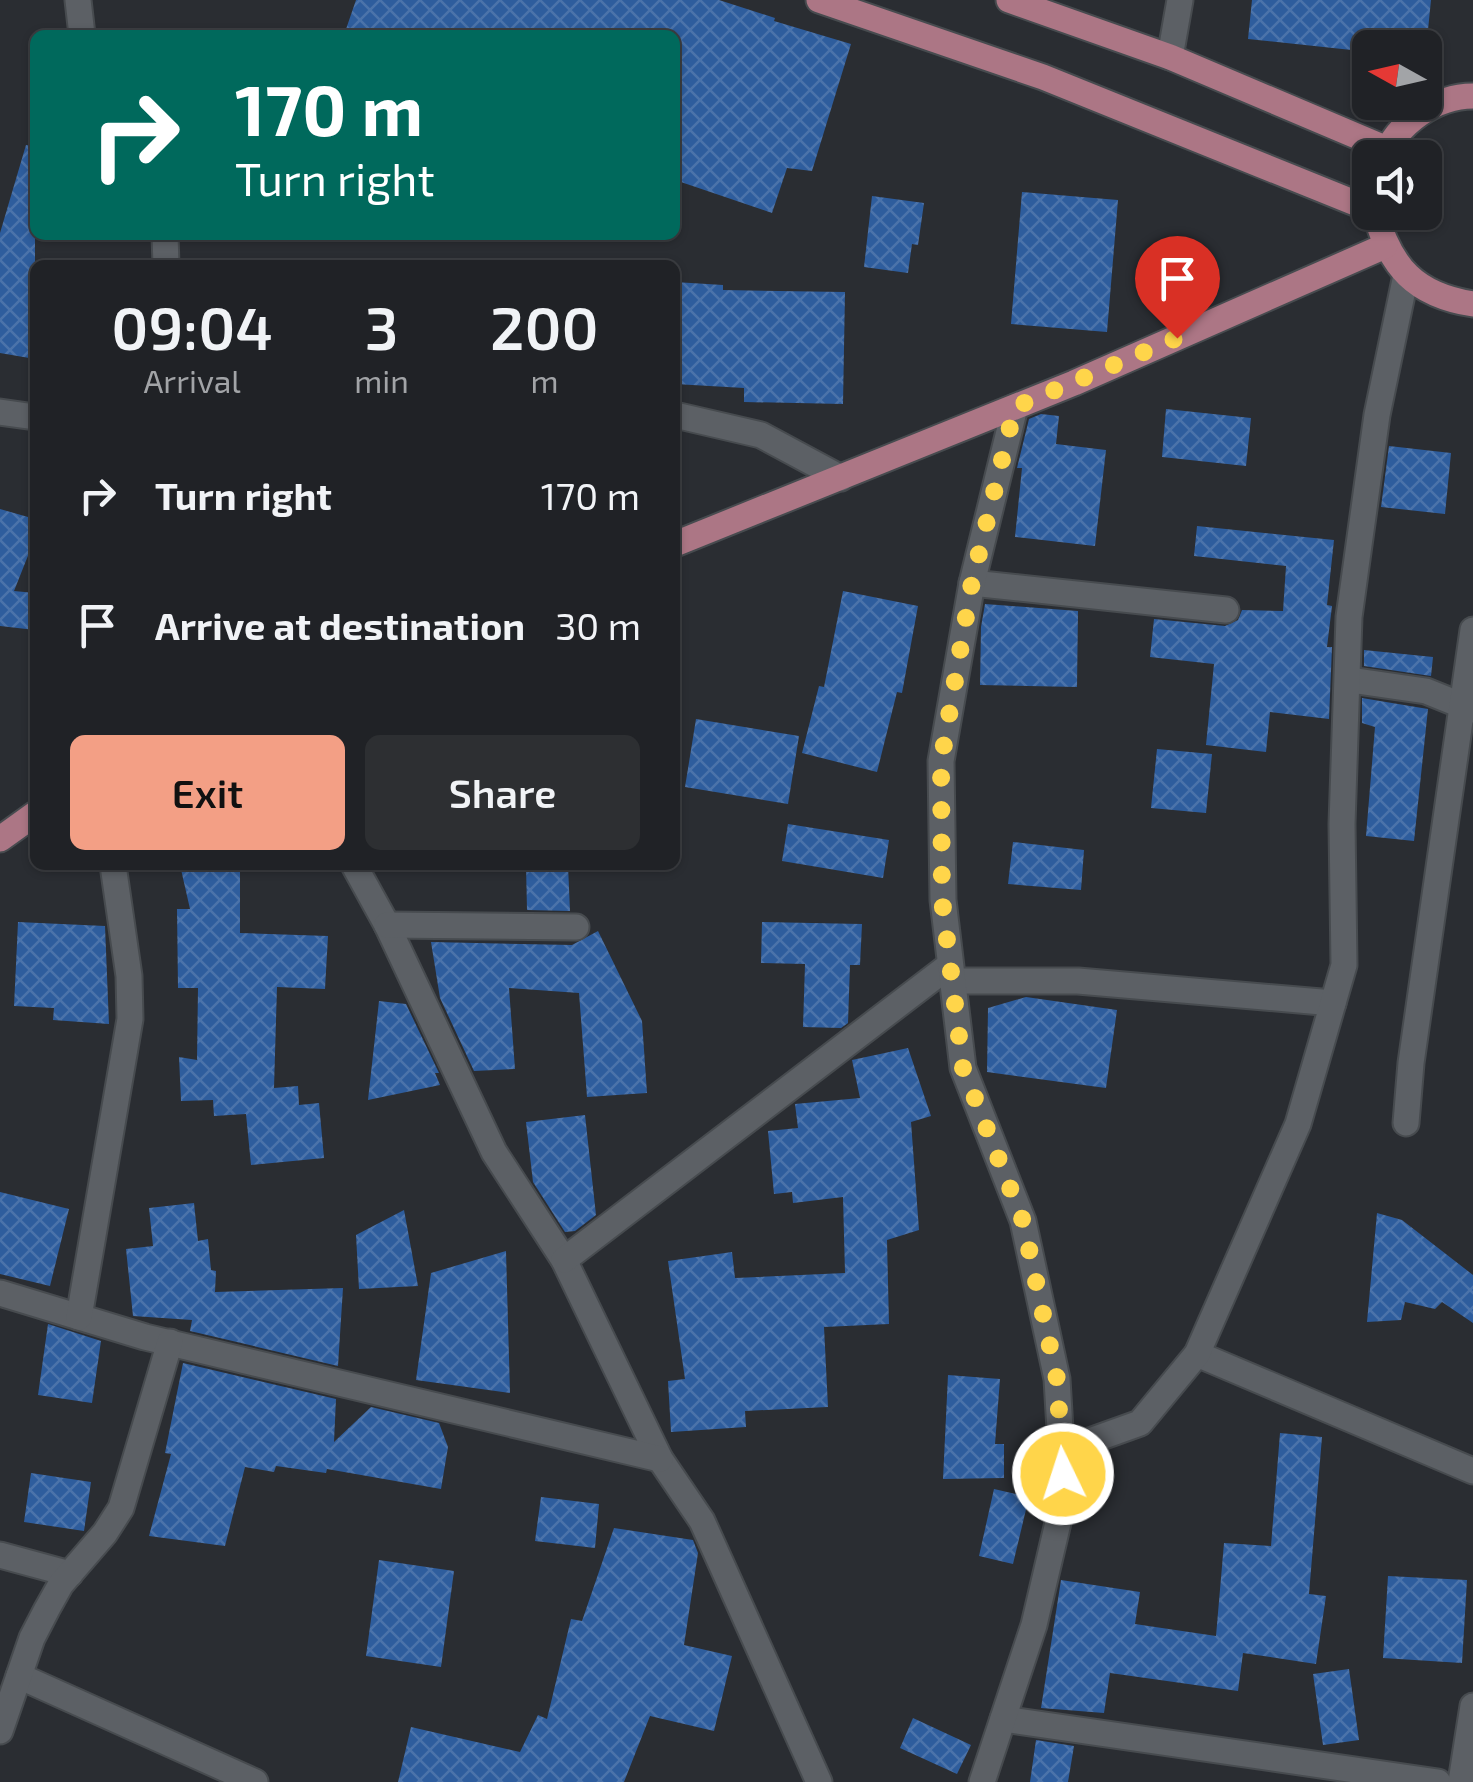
<!DOCTYPE html>
<style>
body{margin:0;font-family:"Exo 2",sans-serif;background:#2d2f32;color:#f1f3f6;height:100vh;display:flex;flex-direction:column;font-size:38px;white-space:nowrap}
*{box-sizing:border-box;margin:0}
p{font-size:32px;color:#a2a4a7}
.icon{flex:none;width:55px;height:55px;fill:none;stroke:currentColor;stroke-width:2;stroke-linecap:round;stroke-linejoin:round}
.map{position:relative;flex:1;overflow:hidden}
.side{position:absolute;left:30px;top:260px;width:650px;height:610px;display:flex;flex-direction:column;background:#202226;border-radius:15px;box-shadow:0 2px 8px #0004,0 0 0 2px #3d3f43}
.side>*{flex:none}
.top-card{position:absolute;left:30px;top:30px;width:650px;height:210px;border-radius:15px;box-shadow:0 2px 8px #0004,0 0 0 2px #3d3f43;background:#00695c;color:#fff;overflow:hidden}
.needle{width:65px;rotate:278deg}
.buttons{position:absolute;left:1352px;top:30px;display:grid;gap:20px}
.buttons a{display:grid;place-items:center;width:90px;height:90px;border-radius:15px;background:#202226;box-shadow:0 2px 8px #0004,0 0 0 2px #3d3f43;font-size:50px}
.pin{position:absolute;display:grid;place-items:center;width:85px;height:85px;color:#fff;margin:-102px -42px;border-radius:50% 50% 50% 0;rotate:-45deg;box-shadow:0 0 10px #0007}
.pin .icon{rotate:45deg}
.me{position:absolute;width:110px;margin:-55px;rotate:356deg;stroke-linejoin:round;filter:drop-shadow(0 0 8px #0008)}
.turn{display:flex;align-items:center;gap:35px;height:210px;padding:0 40px;font-size:45px}
.turn .icon{width:130px;height:130px;stroke-width:2.5}
.turn b{display:block;font-size:70px;line-height:85px}
.eta{display:flex;justify-content:space-evenly;align-items:center;height:170px;text-align:center}
.eta b{font-size:60px;font-weight:600;line-height:70px}
.cta{display:flex;gap:20px;margin-top:auto;padding:20px 40px}
.cta a{flex:1;height:115px;border-radius:15px;background:#f39f85;color:#111;font-size:40px;font-weight:600;line-height:115px;text-align:center}
.cta a+a{background:#2d2f32;color:#f1f3f6}
ul{padding:0;list-style:none}
li{display:flex;align-items:center;gap:30px;height:130px;padding:0 40px}
li div{flex:1}
li b{display:block;font-size:38px}
li em{font-style:normal}
.map>svg:first-child{display:block}
</style>
<div class="map">
<svg width="1473" height="1782" viewBox="0 0 1473 1782">
<defs>
<pattern id="building-cross-hatch" width="8" height="8" patternUnits="userSpaceOnUse" patternTransform="scale(2.5)"><rect width="8" height="8" fill="#2e5d9d"/><path d="M0 0l8 8M0 8l8-8" fill="none" stroke="#4b73aa"/></pattern>
</defs>
<rect width="100%" height="100%" fill="#2a2d32"/>
<g fill="url(#building-cross-hatch)">
<path d="M356,0h363l56,18 -1,3 77,23 -39,127 -25,-3 -15,45 -97,-33v-145h-331z"/>
<path d="M1252,0h179l-5,50 -56,-5v7l-122,-13z"/>
<path d="M26,145l9,1v213l-35,-6v-120z"/>
<path d="M1022,192l96,8 -11,132 -96,-8z"/>
<path d="M872,196l52,7 -6,42 -6,-1 -4,29 -44,-6z"/>
<path d="M675,282l48,3v5l122,2 -2,112 -99,-2v-14l-69,-4z"/>
<path d="M1166,409l85,9 -5,48 -84,-9z"/>
<path d="M1041,414l18,2 -3,28 50,6 -11,96 -80,-9 7,-69h-5l12,-49z"/>
<path d="M1389,446l62,7 -6,61 -64,-7z"/>
<path d="M0,509l35,10v19l-21,53 21,2v37l-35,-4z"/>
<path d="M1197,526l137,14 -7,65 5,1 -5,41h5l-3,72 -59,-7 -4,40 -60,-7 8,-81 -64,-7 4,-38 71,7 13,-6 4,-10 41,1 3,-45 -92,-10z"/>
<path d="M843,591l75,15 -16,87 -5,-1 -20,80 -75,-19 17,-67 5,1z"/>
<path d="M985,604l93,7 -1,76 -97,-2 1,-58z"/>
<path d="M1364,650l69,7 -2,19 -67,-10z"/>
<path d="M1362,698l66,11 -14,132 -48,-5 9,-109 -13,-4z"/>
<path d="M696,719l103,17 -11,68 -103,-17z"/>
<path d="M1157,749l55,5 -6,59 -55,-5z"/>
<path d="M788,824l101,16 -6,38 -101,-17z"/>
<path d="M1013,842l71,8 -3,40 -73,-6z"/>
<path d="M180,865h60v68l88,3 -3,53 -48,-2 -3,101 24,-2 1,19 20,-2 5,55 -73,7 -5,-51 -32,2 -1,-16 -32,1 -2,-44 18,3 1,-72h-20l-1,-79h13z"/>
<path d="M526,865h42l2,46 -43,-1z"/>
<path d="M18,922l87,4 4,98 -56,-4 1,-12 -40,-2z"/>
<path d="M762,922l100,2 -2,41h-10l-2,58 -7,5 -38,-1 2,-63 -44,-1z"/>
<path d="M598,931l44,90 5,72 -60,4 -8,-104 -70,-5 6,81 -41,2 -34,-73 -9,-56 141,3z"/>
<path d="M1026,997l91,13 -11,78 -119,-16 1,-64z"/>
<path d="M379,1001l27,3 33,69h-4l5,12 -72,15z"/>
<path d="M908,1048l23,68 -20,6 8,108 -32,10 2,84 -65,3 4,80 -83,4 1,16 -75,5 -3,-51 17,-2 -17,-118 64,-9 3,26 110,-5 -2,-76 -50,6 -1,-11 -18,2 -6,-63 30,-3 -3,-24 65,-6 -8,-38z"/>
<path d="M585,1115l11,100 -21,16 -10,1 -32,-50 -7,-60z"/>
<path d="M0,1192l69,17 -19,77 -50,-12z"/>
<path d="M194,1203l4,38 10,-2 3,31 5,1 -1,21 128,-4 -5,78 -148,-35 2,-11 -59,-4 -7,-67 27,-3 -4,-38z"/>
<path d="M404,1210l14,76 -59,3 -3,-54z"/>
<path d="M1377,1213l25,7 71,55v48l-31,-21 -7,7 -30,-7 -4,18 -34,2z"/>
<path d="M506,1251l4,142 -94,-13 15,-107z"/>
<path d="M48,1324l53,17 -9,62 -54,-8z"/>
<path d="M183,1363l153,36 -2,43 37,-35 68,16 9,24 -7,42 -114,-20 -1,4 -50,-7 -2,6 -29,-5 -20,79 -76,-10 22,-82 -6,-1z"/>
<path d="M948,1375l52,4 -5,65h9v34l-61,1z"/>
<path d="M1280,1433l42,4 -13,157 17,2 -10,68 -73,-11 -5,38 -128,-18 -6,40 -63,-5 20,-128 79,12 -5,32 81,12 8,-93 47,3z"/>
<path d="M31,1473l60,9 -7,49 -60,-9z"/>
<path d="M994,1489l35,8 -16,67 -34,-8z"/>
<path d="M541,1497l58,7 -4,44 -60,-7z"/>
<path d="M614,1528l79,12 5,13 -14,92 48,11 -18,75 -64,-15 -26,66h-226l13,-55 109,25 18,-37 9,4 24,-100 11,2z"/>
<path d="M379,1560l75,11 -13,96 -75,-11z"/>
<path d="M1388,1576l79,4 -5,83 -79,-5z"/>
<path d="M1349,1669l10,71 -36,5 -10,-71z"/>
<path d="M913,1718l58,27 -14,29 -57,-26z"/>
<path d="M1036,1740l38,6 -6,36h-38z"/>
</g>
<g fill="none" stroke-linecap="round" stroke-linejoin="round">
<g stroke="#474b4f" stroke-width="29">
<g id="minor">
<path d="M78,0l4,35"/>
<path d="M1170,57l10,-57"/>
<path d="M165,235l1,30"/>
<path d="M0,412l35,5"/>
<path d="M675,415l86,20 80,43"/>
<path d="M972,583l254,27"/>
<path d="M1350,680l76,11 47,19"/>
<path d="M354,865l33,60 107,227 70,108 96,199 42,62 117,261"/>
<path d="M387,925l189,2"/>
<path d="M952,981h126l255,22"/>
<path d="M1406,1123l5,-60 62,-433"/>
<path d="M564,1260l386,-295"/>
<path d="M0,1293l145,44 515,122"/>
<path d="M79,1317l51,-298 -1,-43 -16,-111"/>
<path d="M1197,1354l276,117"/>
<path d="M1062,1451l78,-28 57,-69 101,-230 46,-159 -2,-141 7,-207 28,-202 29,-140"/>
<path d="M0,1555l70,19"/>
<path d="M19,1676l236,106"/>
<path d="M1003,1719l435,63"/>
<path d="M0,1731l32,-93 15,-29 14,-25 44,-51 16,-25 49,-166"/>
<path d="M982,1782l52,-157 30,-128 -7,-118 -34,-158 -60,-153 -20,-168 -2,-139 31,-178 43,-176"/>
<path d="M1461,1782l12,-76"/>
</g>
</g>
<g stroke="#474b4f" stroke-width="29">
<g id="major">
<path d="M819,0l224,77 327,132"/>
<path d="M1009,0l161,57 217,92"/>
<path d="M1384,158c13,-35 52,-62 89,-62"/>
<path d="M1375,212c15,55 40,83 98,92"/>
<path d="M675,544l399,-161 311,-137"/>
<path d="M0,839l35,-25"/>
</g>
</g>
<use href="#minor" stroke="#5c6065" stroke-width="25"/>
<use href="#major" stroke="#ac7685" stroke-width="25"/>
</g>
<g fill="none" stroke-linecap="round" stroke-linejoin="round">
<path stroke="#ffd54a" stroke-width="18" stroke-dasharray="0 32.4" d="M1063,1474l-6,-95 -34,-158 -60,-153 -21,-168 -1,-138 31,-180 43,-175 162,-69"/>
</g>
</svg>
<div class="buttons">
<a><svg class="needle" viewBox="-14 -14 28 28"><path d="M0-13l5 13h-10z" fill="#e53935"/><path d="M0 13l5-13h-10z" fill="#a2a4a7"/></svg></a>
<a><svg class="icon" aria-label="sound" viewBox="0 0 24 24"><path d="M4 9h4l5-4v14l-5-4H4zM17 9q2 3 0 6"/></svg></a>
</div>
<div class="pin" style="left:1177px;top:338px;background:#d93025"><svg class="icon" aria-label="arrive" viewBox="0 0 24 24"><path d="M6 21V4h12l-3 4 3 4H6"/></svg></div>
<svg class="me" style="left:1063px;top:1474px" viewBox="-20 -20 40 40"><circle r="17" fill="#ffd54a" stroke="#fff" stroke-width="3"/><path d="M0-11L8 9 0 5-8 9z" fill="#fff"/></svg>
<div class="top-card">
<div class="turn"><svg class="icon" aria-label="right" viewBox="0 0 24 24"><path d="M7 20v-9h11M14 6l5 5-5 5"/></svg><div><b>170 m</b>Turn right</div></div>
</div>
<section class="side">
<div class="eta">
<div><b>09:04</b><p>Arrival</p></div>
<div><b>3</b><p>min</p></div>
<div><b>200</b><p>m</p></div>
</div>
<ul>
<li><svg class="icon" aria-label="right" viewBox="0 0 24 24"><path d="M7 20v-9h11M14 6l5 5-5 5"/></svg><div><b>Turn right</b></div><em>170 m</em></li>
<li><svg class="icon" aria-label="arrive" viewBox="0 0 24 24"><path d="M6 21V4h12l-3 4 3 4H6"/></svg><div><b>Arrive at destination</b></div><em>30 m</em></li>
</ul>
<div class="cta"><a>Exit</a><a>Share</a></div>
</section>
</div>
